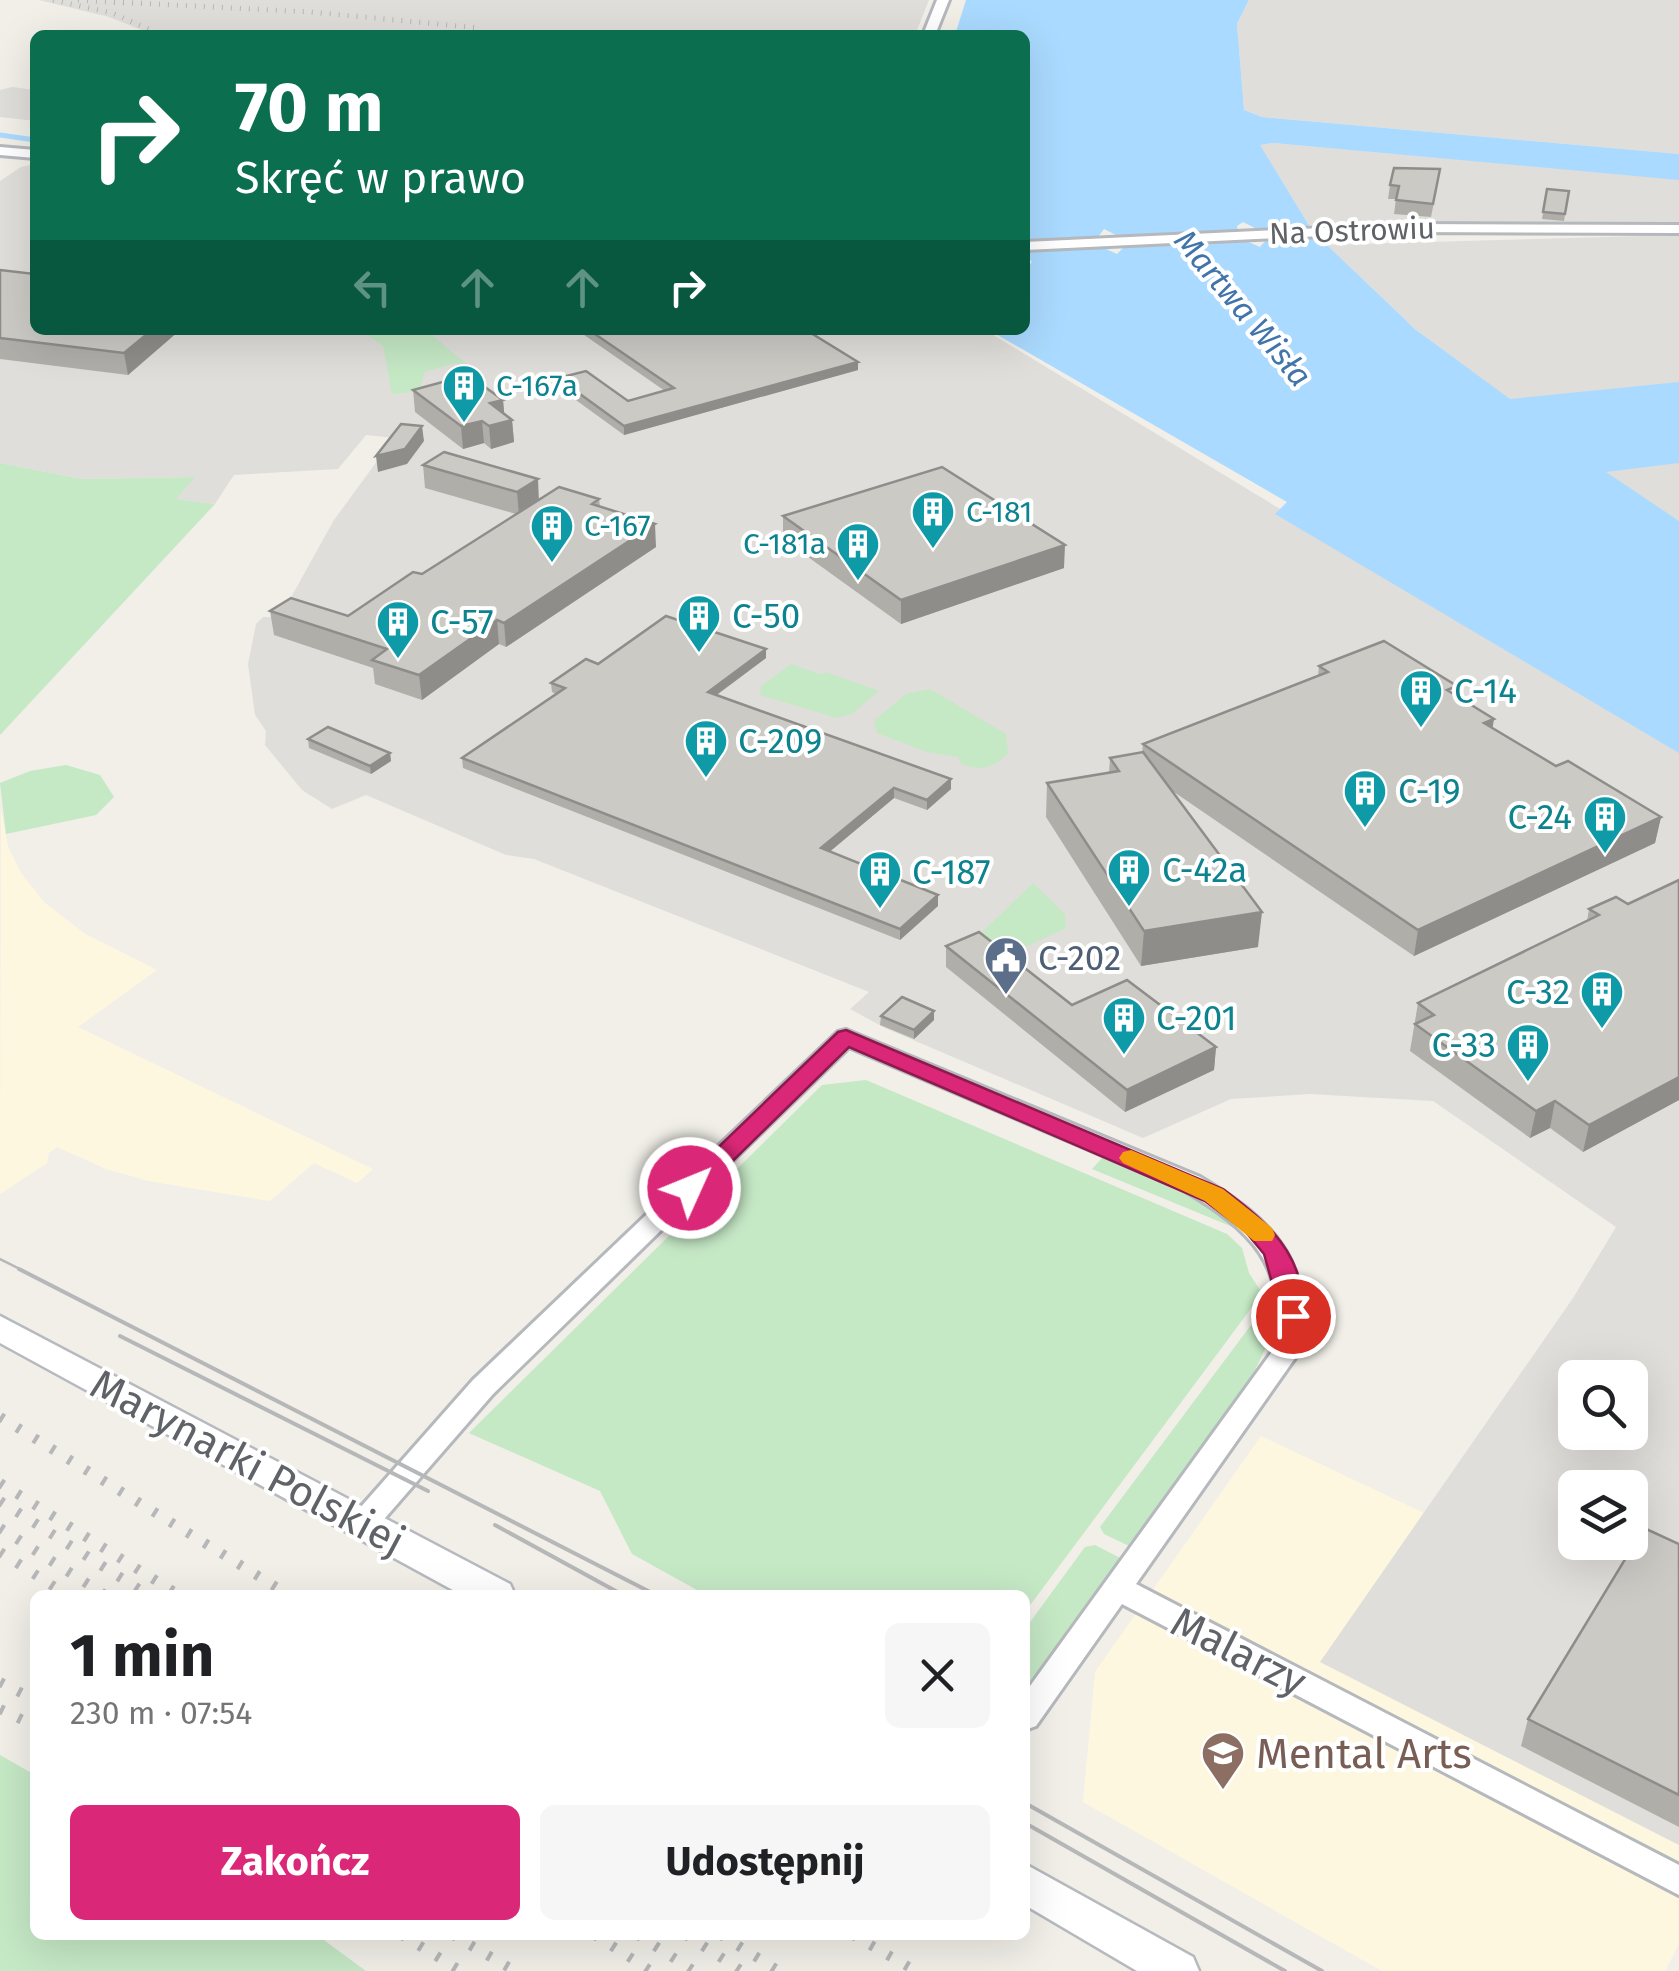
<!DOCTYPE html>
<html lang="pl">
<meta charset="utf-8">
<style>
body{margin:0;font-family:"Fira Sans",sans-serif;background:#f6f6f6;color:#202124;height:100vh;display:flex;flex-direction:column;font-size:38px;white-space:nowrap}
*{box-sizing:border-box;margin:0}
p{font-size:32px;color:#757577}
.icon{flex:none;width:55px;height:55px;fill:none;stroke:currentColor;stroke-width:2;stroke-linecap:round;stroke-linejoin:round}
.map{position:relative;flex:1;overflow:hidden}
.side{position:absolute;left:30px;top:1590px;width:1000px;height:350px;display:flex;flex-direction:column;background:#fff;border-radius:15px;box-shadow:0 10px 40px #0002}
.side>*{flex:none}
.hud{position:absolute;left:30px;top:30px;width:1000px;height:305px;border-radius:15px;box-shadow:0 10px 40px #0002;background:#0b6e4f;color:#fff;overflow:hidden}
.controls{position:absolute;left:1558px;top:1360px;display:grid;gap:20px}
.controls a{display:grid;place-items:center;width:90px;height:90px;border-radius:15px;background:#fff;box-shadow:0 10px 40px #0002;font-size:50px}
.pin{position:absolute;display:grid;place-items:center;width:85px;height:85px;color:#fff;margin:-42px;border:5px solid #fff;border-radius:50%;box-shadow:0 2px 10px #0007}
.me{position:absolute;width:110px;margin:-55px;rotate:46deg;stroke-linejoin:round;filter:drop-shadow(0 0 8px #0008)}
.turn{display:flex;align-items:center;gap:35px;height:210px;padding:0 40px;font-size:45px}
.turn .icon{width:130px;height:130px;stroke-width:2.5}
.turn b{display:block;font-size:70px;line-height:85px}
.lanes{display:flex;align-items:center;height:95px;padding:0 40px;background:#0003;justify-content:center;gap:50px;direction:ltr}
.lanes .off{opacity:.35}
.round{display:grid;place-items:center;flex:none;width:105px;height:105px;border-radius:15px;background:#f6f6f6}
.head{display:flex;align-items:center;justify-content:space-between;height:170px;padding:0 40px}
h1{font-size:60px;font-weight:700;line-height:75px}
.button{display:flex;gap:20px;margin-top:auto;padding:20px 40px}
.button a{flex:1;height:115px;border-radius:15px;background:#db2777;color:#fff;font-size:40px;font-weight:700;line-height:115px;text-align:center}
.button a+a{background:#f6f6f6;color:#202124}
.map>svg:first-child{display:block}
</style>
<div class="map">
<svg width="1679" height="1971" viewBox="0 0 1679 1971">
<rect width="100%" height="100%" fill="#f1efe8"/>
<g fill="#fef7e0">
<path d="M1,810l7,37 13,26 24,30 39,30 73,37 -79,57 295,142 -16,14 -43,-20 -44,38 -122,-20 -42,-12 -49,-22 -8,6 -2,10 -47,31z"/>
<path d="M1261,1436l163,77 -103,149 358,183v99l-14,27h-283l-299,-169 12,-130z"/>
</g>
<g fill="#e0deda" fill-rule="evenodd">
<path d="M39,0h890l-14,35h-761l-45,-18z"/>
<path d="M1249,0h430v154l-417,-37 -18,-7 -7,-86z"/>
<path d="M12,87l23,3v31l-35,-4v-27z"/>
<path d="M1273,143l406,36v45l-370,1 -50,-80z"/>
<path d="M35,164v166h950l694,421v1094l-359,-183 253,-364 43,-71 -183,-126 -123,-7 -79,5 -88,39 -258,-110 -35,-19 19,-17 -335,-133 -28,-4 -140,-60 -34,14 -30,-19 -37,-45 1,-14 -11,-16 -7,-51 8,-40 7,-7h17l54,-97 60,-82 -28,-3 -28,34 -104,6 -19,29 -40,-5 18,-22 -111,2 -82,-16v-282l21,-14zM1575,1378h55v54h-55zM1575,1488h55v54h-55z"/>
<path d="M1679,235v286l-67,-42 -196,-149 -88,-84 -7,-1z"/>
</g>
<g fill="#c5e8c5">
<path d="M361,330h65l45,38 -15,-5 -32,9 -4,19 -28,3 -9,-48z"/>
<path d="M0,463l82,16 113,-2 -19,22 39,5 -215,231z"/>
<path d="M791,664l31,11 4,-3 53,19 -27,23 -15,4 -77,-23 1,-9z"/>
<path d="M930,689l76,45 2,19c-16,16 -25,18 -47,11l-3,-7 -31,-5 -50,-19 -3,-12 32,-27z"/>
<path d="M66,765l34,10 14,22 -18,18 -90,19 -6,-51 30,-12z"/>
<path d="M1033,883l32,31 1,14 -75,35 -44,3z"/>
<path d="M866,1080l361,154 15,14 7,25 11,17 -2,9 -233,313v-17h-319l-74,-41 -32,-63 -131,-58 353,-348z"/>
<path d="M1104,1156l107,50 29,24 -148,-61z"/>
<path d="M1275,1293c13,65 -105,199 -144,254l-27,-13 -4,-7z"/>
<path d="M1095,1545l27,14 -97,133v-63l60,-82z"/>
<path d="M0,1755l35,20v160h282l49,36h-366z"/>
</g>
<path fill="#aadaff" d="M966,0h283l-12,24 7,86 18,7 417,37v26l-406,-37 -13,2 61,100 7,1 88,84 94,69 169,-17v81l-73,9 73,49v232l-404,-239 12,-12 -298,-172h36v-65l7,-2 -7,-14v-214h-70z"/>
<path fill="#f1efe8" d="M1243,222l16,8 51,-3 8,10 -52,3 -6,7 -14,-6 -122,6 -7,7 -13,-6 -79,4v-11l73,-4 6,-8 14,7 120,-5 -1,-5z"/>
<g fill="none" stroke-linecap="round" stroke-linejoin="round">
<path stroke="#aadaff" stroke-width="5" d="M0,135l35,5"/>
<g stroke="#b5b8bc" stroke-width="6">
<g id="minor">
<path d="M937,0h12l-14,35h-12z"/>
<path d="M0,147l35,3v8l-35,-3z"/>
<path d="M1405,224l274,1v8l-274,-1 -380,18v-8z"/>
<path d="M846,1030l354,147c72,43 115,84 100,174l-164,233 543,281v30l-557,-291 -86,122 -11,4v-37l249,-344c15,-85 -23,-119 -92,-160l-333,-142 -356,347 -121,139 -10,3 -10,-3 -4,-8 4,-8 121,-137 365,-348z"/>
</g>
</g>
<g stroke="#b6babf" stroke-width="5">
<g id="secondary">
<path d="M0,1316l510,268 5,11h-53l-462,-252z"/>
<path d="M1025,1864l168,93 6,14h-62l-112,-66z"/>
</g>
</g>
<use href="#minor" fill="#fff" fill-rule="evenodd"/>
<use href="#secondary" fill="#fff" fill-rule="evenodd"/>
<path stroke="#b6b7b8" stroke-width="2.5" d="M0,1259l24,12"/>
<g stroke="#b6b7b8" stroke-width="4">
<path d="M19,1269l637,326"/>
<path d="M120,1336l308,155"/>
<path d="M495,1525l128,70"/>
<path d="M1025,1803l297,168"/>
<path d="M1025,1823l260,148"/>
</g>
<g stroke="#b6b7b8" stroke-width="5" stroke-dasharray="1 8" stroke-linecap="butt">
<path d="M53,0l59,13 50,22"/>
<path d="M78,0l50,3"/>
<path d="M114,2l197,10 169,16"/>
</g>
<g stroke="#b6b7b8" stroke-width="10" stroke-dasharray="4 16" stroke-linecap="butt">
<path d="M0,1417l289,178"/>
<path d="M0,1483l179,112"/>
<path d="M0,1501l148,94"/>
<path d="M0,1528l105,67"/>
<path d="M0,1552l67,43"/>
<path d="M0,1682l35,18"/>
<path d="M0,1709l35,17"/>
<path d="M402,1935l59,36"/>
<path d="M453,1935l62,36"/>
<path d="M595,1935l56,36"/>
<path d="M638,1935l56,36"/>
<path d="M686,1935l56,36"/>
<path d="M721,1935l58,36"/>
<path d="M853,1935l63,36"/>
</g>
</g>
<g fill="#afaea9">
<path d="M1438,182l-7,35 -37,-3 2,-15h-8l2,-14z"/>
<path d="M1547,189l22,2 -5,30 -22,-2z"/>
<path d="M0,270l180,60 -52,45 -128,-16z"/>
<path d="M577,330h229l52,40 -234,65 -66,-48v-9l70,23 37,-10z"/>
<path d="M413,390l90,10 1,14 8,6 2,22 -23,7 -7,-6 -21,6 -48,-37z"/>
<path d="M423,465l116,34h60l1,7 56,41 -150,100 -7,-3 -77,56 -47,-16 -2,-16 -99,-33 -4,-24 78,5 74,-42 94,-60 -91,-26z"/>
<path d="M783,516l281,52 -163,56 -118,-85z"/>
<path d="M766,649v9l-49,37 234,84v10l-24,21 -33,-12 -65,54 109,43v11l-38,34 -437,-172 -1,-10 94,-64 -4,-2 -1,-9z"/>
<path d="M1319,666l137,29 37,33 63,38 105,51 -6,26 -241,113 -243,-166 87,157 -117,19 -95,-149 1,-34 62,-10 1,-15 32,-5 1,-9 175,-68z"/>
<path d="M308,739l82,14 1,8 -20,13 -62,-26z"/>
<path d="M1679,880v220l-96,52 -33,-24 -20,10 -120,-87 8,-48 169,-82 2,-12 39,-5z"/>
<path d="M946,946l126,59 144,42 -2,23 -89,42 -179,-145z"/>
<path d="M881,1016l53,4 -20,19 -34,-14z"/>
<path d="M1679,1544v283l-158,-81 7,-27z"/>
</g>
<g fill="#8f8d8a">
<path d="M152,330h28l-52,45 -4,-22z"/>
<path d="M858,362v8l-234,65v-9z"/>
<path d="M503,400l2,22 -15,-19z"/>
<path d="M512,420l2,22 -23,7 -2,-23z"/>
<path d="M482,421l2,22 -21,6 -2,-23z"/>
<path d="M422,426l2,15 -17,23 -29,8 -2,-16z"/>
<path d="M538,479l1,23 -20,13 -2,-23z"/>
<path d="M655,524l1,23 -150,100 -2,-24z"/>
<path d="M1065,545l-1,23 -163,56v-24z"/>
<path d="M497,620l2,24 -77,56 -3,-25z"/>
<path d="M766,649v9l-58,43v-9z"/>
<path d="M1494,719l-4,24 -6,-20z"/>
<path d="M390,753l1,8 -20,13 -1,-8z"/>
<path d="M951,779v10l-24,21v-10z"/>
<path d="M894,788v10l-73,61v-11z"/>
<path d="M1661,817l-6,26 -241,113 4,-26z"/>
<path d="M938,895v11l-38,34v-11z"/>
<path d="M1262,912l-4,35 -117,19 3,-35z"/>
<path d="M934,1011v9l-20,19v-9z"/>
<path d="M1216,1047l-2,23 -89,42 2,-22z"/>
<path d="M1679,1077v23l-96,52 6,-27z"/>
<path d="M1555,1101l-5,27 -20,10 6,-27z"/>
</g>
<g fill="#cccac5" stroke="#8f8d8a" stroke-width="2.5">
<path d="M1394,168l46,1 -7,35 -37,-4 3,-14 -9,-1z"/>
<path d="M1547,189l22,2 -4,23 -22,-2z"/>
<path d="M0,270l35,4v56h117l-28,23 -124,-15z"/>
<path d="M589,330h217l52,32 -234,64 -66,-48 28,-7 42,30 46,-13z"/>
<path d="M468,375l35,25 -13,3 22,17 -23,6 -7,-5 -21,5 -48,-36z"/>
<path d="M401,424l21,2 -17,23 -29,7z"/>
<path d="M444,452l94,27 -21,13 -94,-27z"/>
<path d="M942,467l123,78 -164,55 -118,-84z"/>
<path d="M559,487l40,12 -7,5 63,20 -151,99 -7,-3 -78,55 -47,-15 15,-11 -117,-38 21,-13 57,18 65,-44 9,2z"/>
<path d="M666,616l100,33 -58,43 243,87 -24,21 -33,-12 -73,60 117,47 -38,34 -438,-171 103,-70 -14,-5 35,-24 12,5z"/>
<path d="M1384,641l73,45 -10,4 47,29 -10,4 72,43 12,-5 93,56 -243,113 -275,-186 185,-72 -9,-6z"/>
<path d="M328,727l62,26 -20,13 -62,-27z"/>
<path d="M1143,752l119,160 -118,19 -97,-148 72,-12 -9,-13z"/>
<path d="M1679,880v197l-90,48 -34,-24 -19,10 -121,-87 19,-9 -16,-12 181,-88 -10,-6 27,-12 12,7z"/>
<path d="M979,932l93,73 55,-25 89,67 -89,43 -181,-144z"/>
<path d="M902,997l32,14 -20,19 -33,-14z"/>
<path d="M1644,1528l35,16v251l-151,-76z"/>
</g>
<path fill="#db2777" stroke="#8e194d" stroke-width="2.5" d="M846,1030l377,159c36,27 72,55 79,103 2,11 6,20 0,30h-19l-19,-68 -19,-23 -40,-30 -356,-154 -150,147h-17l-4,-6 4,-6 156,-150z"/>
<path fill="#f59e0b" d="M1131,1150l92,39 49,39 3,7 -3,6h-18l-49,-40 -82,-38 -4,-5 4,-6z"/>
<defs>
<g id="building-pin" transform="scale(2.25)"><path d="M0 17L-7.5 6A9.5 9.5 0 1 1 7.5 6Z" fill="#0f9aa8" stroke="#fff"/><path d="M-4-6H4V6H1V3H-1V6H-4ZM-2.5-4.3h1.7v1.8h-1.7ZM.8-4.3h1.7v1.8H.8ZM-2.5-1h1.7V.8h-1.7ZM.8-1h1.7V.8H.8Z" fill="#fff"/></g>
<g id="civic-pin" transform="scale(2.25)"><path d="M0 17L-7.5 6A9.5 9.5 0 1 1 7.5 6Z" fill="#5c6f8a" stroke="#fff"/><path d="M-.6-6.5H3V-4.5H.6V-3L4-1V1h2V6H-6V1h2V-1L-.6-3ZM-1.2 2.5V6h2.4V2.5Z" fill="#fff"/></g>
<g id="school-pin" transform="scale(2.25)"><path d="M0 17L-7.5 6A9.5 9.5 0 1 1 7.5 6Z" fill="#8d6e63" stroke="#fff"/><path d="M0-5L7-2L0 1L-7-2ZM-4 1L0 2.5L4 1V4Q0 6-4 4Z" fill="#fff"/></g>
</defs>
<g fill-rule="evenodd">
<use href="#building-pin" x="464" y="386"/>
<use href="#building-pin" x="933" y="512"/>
<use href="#building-pin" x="552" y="526"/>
<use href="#building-pin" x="858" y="544"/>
<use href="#building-pin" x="699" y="616"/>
<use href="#building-pin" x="398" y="622"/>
<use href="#building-pin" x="1421" y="691"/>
<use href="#building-pin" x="706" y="741"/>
<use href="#building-pin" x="1365" y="791"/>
<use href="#building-pin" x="1605" y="817"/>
<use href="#building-pin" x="1129" y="870"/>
<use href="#building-pin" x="880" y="872"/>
<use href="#civic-pin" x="1006" y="958"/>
<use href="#building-pin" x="1602" y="992"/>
<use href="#building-pin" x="1124" y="1018"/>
<use href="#building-pin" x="1528" y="1045"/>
<use href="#school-pin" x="1223" y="1753"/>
</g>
<g text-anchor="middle" stroke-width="8" stroke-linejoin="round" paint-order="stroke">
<g font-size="30" fill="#5f6368" stroke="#fff">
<text transform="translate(1352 231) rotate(-2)" y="10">Na Ostrowiu</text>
</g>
<g font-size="30" fill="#0d838f" stroke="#fff" text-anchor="start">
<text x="496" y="396">C-167a</text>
<text x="966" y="522">C-181</text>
<text x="584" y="536">C-167</text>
<text x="826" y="554" text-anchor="end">C-181a</text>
</g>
<g font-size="32" font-style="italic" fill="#4174aa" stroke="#fff">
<text transform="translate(1243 308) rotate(50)" y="11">Martwa Wisła</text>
</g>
<g font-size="35" fill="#0d838f" stroke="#fff" text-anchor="start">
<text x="732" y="628">C-50</text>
<text x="430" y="634">C-57</text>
<text x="1454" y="703">C-14</text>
<text x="738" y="753">C-209</text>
<text x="1398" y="803">C-19</text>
<text x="1572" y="829" text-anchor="end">C-24</text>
<text x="1162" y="882">C-42a</text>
<text x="912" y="884">C-187</text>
<text x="1570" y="1004" text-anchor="end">C-32</text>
<text x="1156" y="1030">C-201</text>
<text x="1496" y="1057" text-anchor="end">C-33</text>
</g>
<g font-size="35" fill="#4e5e75" stroke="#fff" text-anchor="start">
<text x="1038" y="970">C-202</text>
</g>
<g font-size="42" fill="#5f6368" stroke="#fff">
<text transform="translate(248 1462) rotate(28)" y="15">Marynarki Polskiej</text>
<text transform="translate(1239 1651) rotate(27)" y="15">Malarzy</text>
</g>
<g font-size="42" fill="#785e54" stroke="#fff" text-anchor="start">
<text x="1256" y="1768">Mental Arts</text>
</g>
</g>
</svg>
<div class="controls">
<a><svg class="icon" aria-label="search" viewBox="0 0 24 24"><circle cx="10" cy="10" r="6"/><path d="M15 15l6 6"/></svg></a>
<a><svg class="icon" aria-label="layers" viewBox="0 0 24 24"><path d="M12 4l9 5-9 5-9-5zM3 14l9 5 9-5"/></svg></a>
</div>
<div class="pin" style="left:1293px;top:1316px;background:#d93025"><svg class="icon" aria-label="arrive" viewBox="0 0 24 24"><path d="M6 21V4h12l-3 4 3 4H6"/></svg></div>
<svg class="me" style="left:690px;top:1188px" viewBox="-20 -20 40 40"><circle r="17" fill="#db2777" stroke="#fff" stroke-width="3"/><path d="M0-11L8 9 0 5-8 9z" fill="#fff"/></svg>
<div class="hud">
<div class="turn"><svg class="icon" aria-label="right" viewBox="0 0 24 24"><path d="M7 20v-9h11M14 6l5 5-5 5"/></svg><div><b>70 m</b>Skręć w prawo</div></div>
<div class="lanes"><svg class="icon off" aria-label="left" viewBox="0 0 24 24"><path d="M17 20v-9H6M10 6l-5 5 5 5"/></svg><svg class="icon off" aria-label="ahead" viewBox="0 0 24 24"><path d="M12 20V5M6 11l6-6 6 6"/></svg><svg class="icon off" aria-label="ahead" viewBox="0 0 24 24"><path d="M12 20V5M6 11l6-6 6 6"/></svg><svg class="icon" aria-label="right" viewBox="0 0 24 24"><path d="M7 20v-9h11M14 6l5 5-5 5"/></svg></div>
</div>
<section class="side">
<div class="head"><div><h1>1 min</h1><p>230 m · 07:54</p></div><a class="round"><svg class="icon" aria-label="close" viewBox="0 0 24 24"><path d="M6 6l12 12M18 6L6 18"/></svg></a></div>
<div class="button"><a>Zakończ</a><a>Udostępnij</a></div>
</section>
</div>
